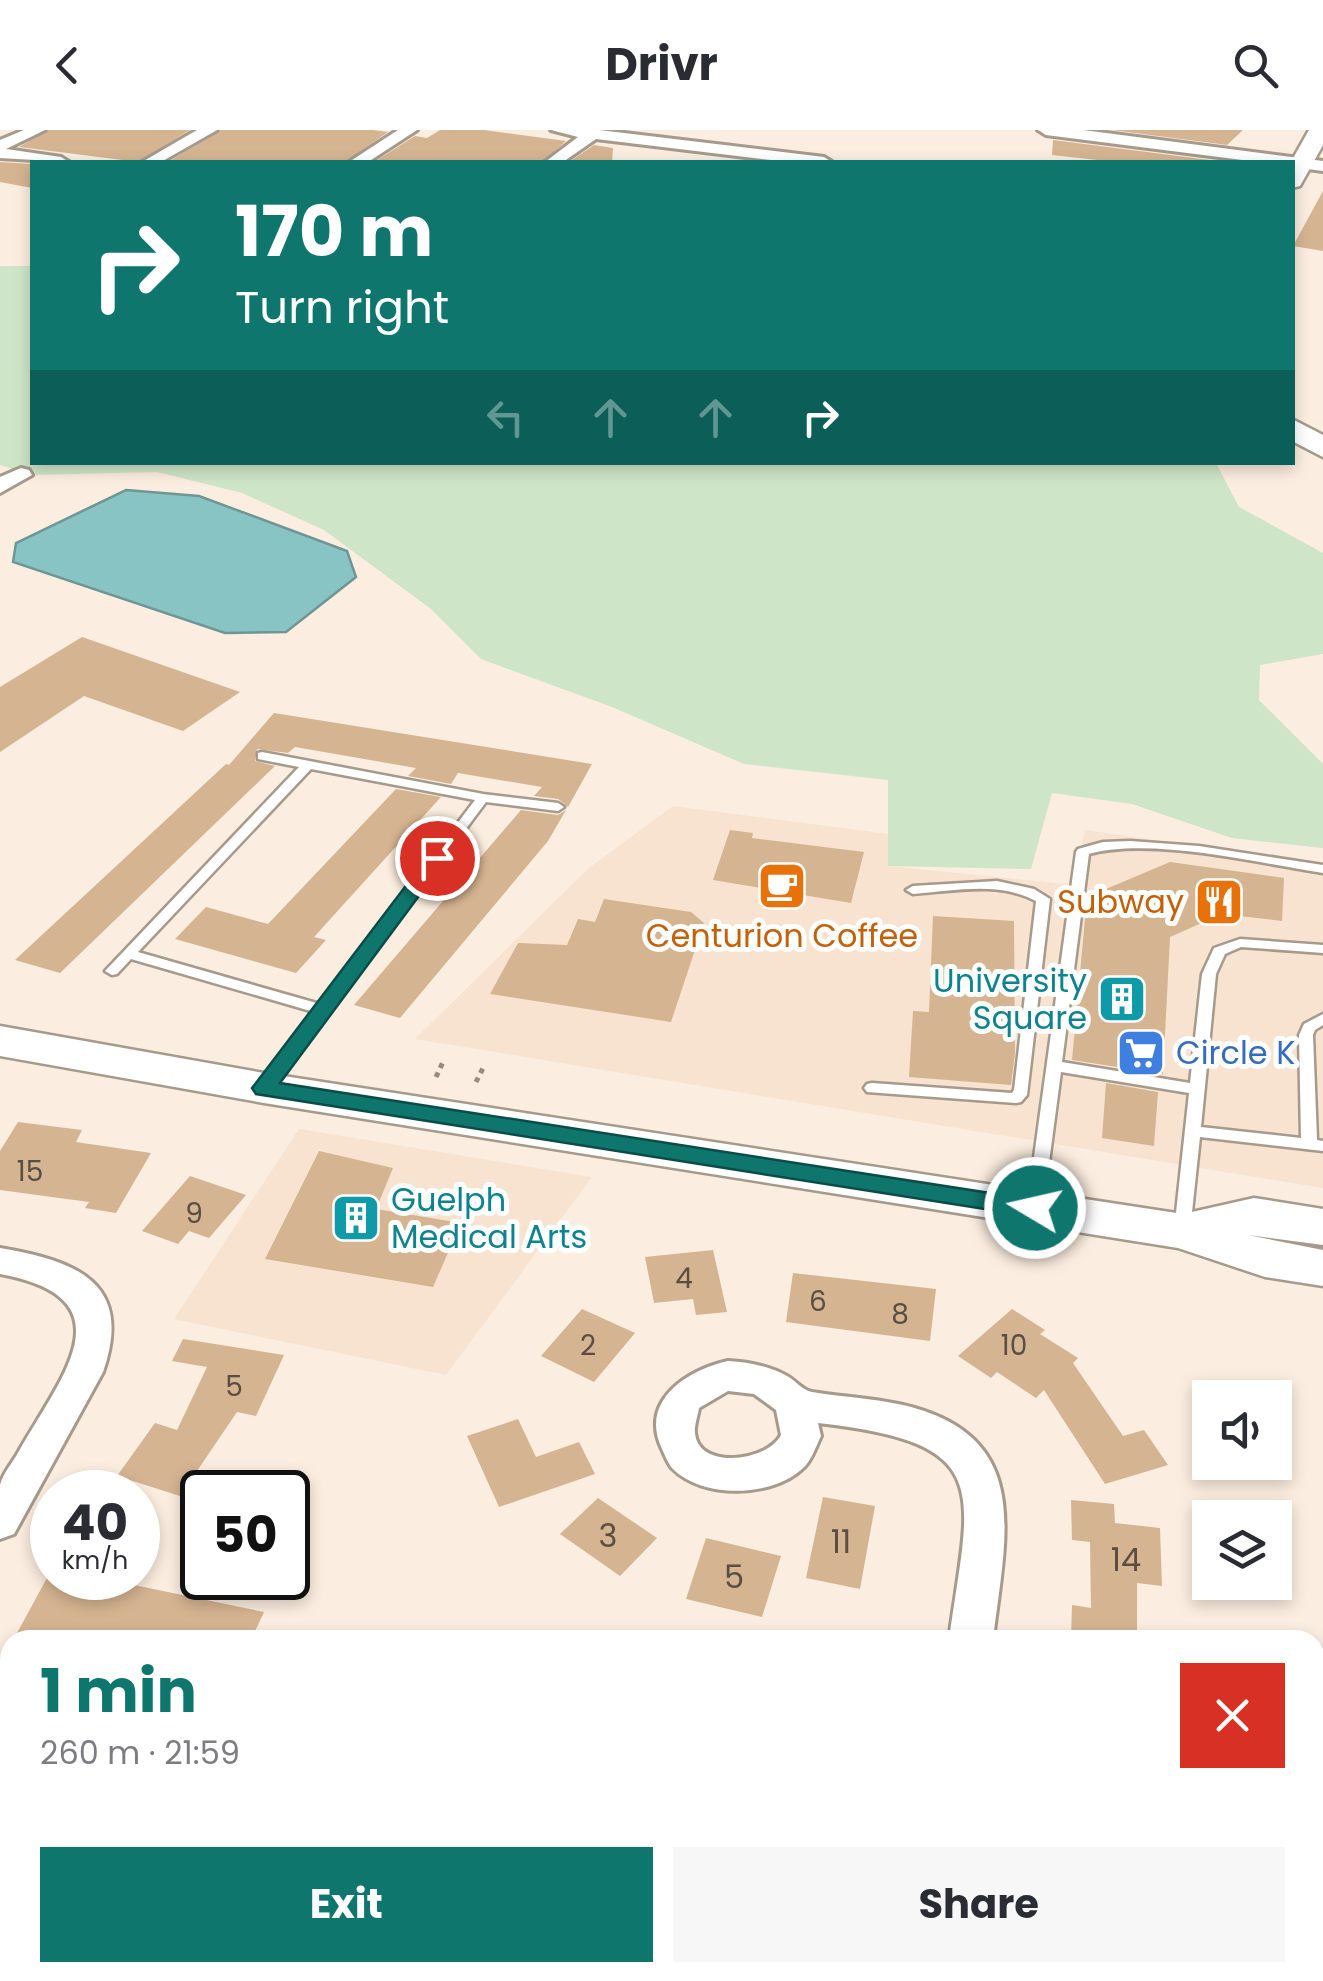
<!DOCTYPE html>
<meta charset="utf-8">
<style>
body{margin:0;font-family:Poppins,sans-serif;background:#f7f7f7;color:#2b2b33;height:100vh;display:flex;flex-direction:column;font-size:38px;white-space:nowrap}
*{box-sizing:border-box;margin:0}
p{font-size:32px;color:#7c7c81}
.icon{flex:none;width:55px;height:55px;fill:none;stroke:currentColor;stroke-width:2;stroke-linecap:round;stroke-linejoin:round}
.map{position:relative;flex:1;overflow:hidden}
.panel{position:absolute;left:0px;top:1500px;width:1325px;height:352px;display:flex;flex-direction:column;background:#fff;border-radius:30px 30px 0 0;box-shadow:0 5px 15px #0003}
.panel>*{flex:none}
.banner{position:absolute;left:30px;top:30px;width:1265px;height:305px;border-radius:0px;box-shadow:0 5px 15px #0003;background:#0f766e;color:#fff;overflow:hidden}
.tools{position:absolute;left:1192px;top:1250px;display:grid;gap:20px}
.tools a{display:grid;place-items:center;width:100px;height:100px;border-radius:0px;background:#fff;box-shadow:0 5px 15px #0003;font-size:50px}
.speed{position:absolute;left:30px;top:1340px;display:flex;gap:20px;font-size:50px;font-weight:700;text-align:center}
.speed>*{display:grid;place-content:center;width:130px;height:130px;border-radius:50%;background:#fff;box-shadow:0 5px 15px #0003;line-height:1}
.speed small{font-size:25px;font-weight:400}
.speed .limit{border:5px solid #111;border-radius:15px;background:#fff;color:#111}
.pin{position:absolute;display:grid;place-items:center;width:85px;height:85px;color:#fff;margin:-42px;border:5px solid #fff;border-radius:50%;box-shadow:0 2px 10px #0007}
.me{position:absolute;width:110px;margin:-55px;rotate:279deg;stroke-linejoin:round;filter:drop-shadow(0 0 8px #0008)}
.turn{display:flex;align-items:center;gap:35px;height:210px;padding:0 40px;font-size:45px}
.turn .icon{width:130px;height:130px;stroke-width:2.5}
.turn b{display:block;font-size:70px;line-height:85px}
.lanes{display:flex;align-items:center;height:95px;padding:0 40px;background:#0003;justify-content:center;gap:50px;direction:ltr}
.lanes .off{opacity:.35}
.round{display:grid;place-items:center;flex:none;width:105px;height:105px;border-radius:0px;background:#f7f7f7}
.headline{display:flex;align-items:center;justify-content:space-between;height:170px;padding:0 40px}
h1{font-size:60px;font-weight:700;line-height:75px;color:#0f766e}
.cta{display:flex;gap:20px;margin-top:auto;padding:20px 40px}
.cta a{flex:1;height:115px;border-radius:0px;background:#0f766e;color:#fff;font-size:40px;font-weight:700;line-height:115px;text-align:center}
.cta a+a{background:#f7f7f7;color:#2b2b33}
header{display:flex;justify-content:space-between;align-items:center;height:130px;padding:0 40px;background:#fff;font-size:45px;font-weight:700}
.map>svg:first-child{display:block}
</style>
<header><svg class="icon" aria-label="back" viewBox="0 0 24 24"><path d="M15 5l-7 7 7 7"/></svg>Drivr<svg class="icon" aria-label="search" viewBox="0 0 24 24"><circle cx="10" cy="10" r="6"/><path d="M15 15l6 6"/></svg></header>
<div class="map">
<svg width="1323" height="1851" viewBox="0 0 1323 1851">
<rect width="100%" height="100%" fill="#fbeddf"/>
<g fill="#f7e3cf">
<path d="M673,676l215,28 1,32 185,19 11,-55 238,34v324l-908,-149 174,-171z"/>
<path d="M299,999l293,48 -146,198 -272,-56z"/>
</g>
<path fill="#cee5c7" d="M0,136h32v196l1184,1 23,44 84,46v101l-63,11 -1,35 64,64v84l-91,-10 -100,-34 -80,-11 -21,76 -143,-3v-86l-144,-16 -132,-57 -131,-48 -50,-50 -107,-79 -82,-37 -85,-21 -125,3 -32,-10z"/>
<path fill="#89c4c4" stroke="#6f9695" stroke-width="2.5" d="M126,360l73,6 148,55 9,26 -70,55 -61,1 -212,-71 3,-19z"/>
<g fill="#d5b491">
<path d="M48,0h142l-51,32 -120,-15z"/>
<path d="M221,0h152l15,2 -42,30h-178z"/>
<path d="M440,0h44l82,11 -24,21h-168l41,-26 12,2z"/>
<path d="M1112,0h131l-16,15z"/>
<path d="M1053,10l157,20 -94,2 -64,-7z"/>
<path d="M594,15l19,3 -1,14h-43z"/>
<path d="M0,32l32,2v24l-32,-6z"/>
<path d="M1323,61v60l-30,-5z"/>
<path d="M82,507l158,55 -57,39 -99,-35 -84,56v-65z"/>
<path d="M274,583l318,51 -24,43 -10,-8 -24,-3 8,-9 -84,-14 -7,11 -43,-8 8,-8 -121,-21 -7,6 -31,-4 -2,12 20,5 -215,207 -45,-13 211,-196 3,1z"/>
<path d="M396,659l45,8 -127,140 12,3 -30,33 -121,-34 31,-32 62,17z"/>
<path d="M521,680l37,5 8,-5 -18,31 -148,177 -46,-13z"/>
<path d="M730,700l23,3 -1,5 112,14 -13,51 -138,-23z"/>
<path d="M1170,732l114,16 -2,43 -60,-7 -52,23 -7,137 -91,-14 15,-163z"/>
<path d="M604,769l87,13 13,11 -33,99 -181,-28 28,-51 49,2 11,-26 17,3z"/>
<path d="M933,786l81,5 1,132 -4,32 -102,-8 4,-66 16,1z"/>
<path d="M1106,953l52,9 -4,54 -52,-8z"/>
<path d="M18,992l64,8 -6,12 75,11 -35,60 -31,-5 4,-6 -89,-12v-39z"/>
<path d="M319,1021l74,17 -17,41 85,14 -28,64 -168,-28z"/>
<path d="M190,1046l56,19 -37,43 -20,-7 -11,13 -36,-13z"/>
<path d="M713,1120l14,62 -31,3 -3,-16 -39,4 -9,-46z"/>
<path d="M793,1143l143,16 -6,52 -144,-19z"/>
<path d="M582,1179l53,24 -41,49 -53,-26z"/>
<path d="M1012,1179l33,21 -5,4 38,24 -5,5 50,73 21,-6 24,35 -63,19 -61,-94 -8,8 -39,-26 -6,6 -33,-22z"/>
<path d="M183,1209l101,16 -28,61 -19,-4 -57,84 -63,-20 38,-53 22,7 30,-63 -35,-6z"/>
<path d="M518,1289l18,38 43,-15 16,32 -96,33 -32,-71z"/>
<path d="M823,1367l52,9 -15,83 -54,-11z"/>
<path d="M598,1368l59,40 -37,38 -60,-42z"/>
<path d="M1071,1370l43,4 1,19 45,5 2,58 -25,-3v57h-66l1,-35 19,3 -1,-66 -18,-2z"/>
<path d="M706,1408l75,18 -19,61 -76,-18z"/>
<path d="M47,1448h53l164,34 -13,28h-200l-34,-7z"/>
</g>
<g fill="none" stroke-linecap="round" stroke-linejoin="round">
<g stroke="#a69a8c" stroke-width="5">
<g id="lane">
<path d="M262,622l221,42 75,9 6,4 -6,4 -72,-9 -217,290 -5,1 -8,-5 58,-76 -183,-53 -14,15 -5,1 -7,-4 194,-204 -41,-8v-6zM311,639l164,31 -155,204 -182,-52z"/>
<path d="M1130,711l69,5 124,19v8c-65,-10 -172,-36 -234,-19l-27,208 128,21 12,-109 12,-26 26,-9 83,6v8l-82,-6 -16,7 -9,20 -15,153 100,11 -2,-103 5,-11 19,-10v11l-8,5 -2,5 4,105 6,1v10l-123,-14 -10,94 -2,4h-12l-2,-4 15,-138 -128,-21 -18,136 -2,4h-12l-2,-4 49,-356 2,-3 25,-7z"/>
<path d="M997,751l37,8 16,10 -23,196 -6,7 -5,1 -149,-11 -3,-4 3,-4 5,-1 140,10 2,-3 22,-189c-38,-20 -82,-10 -123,-7l-7,-4 7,-4z"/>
</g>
</g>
<g stroke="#a69a8c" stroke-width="6">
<g id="street">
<path d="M24,0h21l-39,19 55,8 8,5 -69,-4v-18z"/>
<path d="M197,0h20l-56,32h-19z"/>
<path d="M398,0h19l-49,32h-19z"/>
<path d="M551,0h48l225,27 8,5h-44l-192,-23 -33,23h-18l33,-25z"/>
<path d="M1038,0h45l240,31v10l-31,-4v-5h-34l-212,-27z"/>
<path d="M21,338l8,2 3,5 -32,18v-16z"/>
<path d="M0,1118c77,13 134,35 103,124l-89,162 -14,5c0,-16 0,-39 0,-54 3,-12 14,-24 19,-34 43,-75 112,-153 -19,-177z"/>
<path d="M728,1231c20,1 41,5 59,15 9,5 15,14 25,16 30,5 60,6 91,13 132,31 102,131 90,235h-44c21,-152 48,-197 -131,-217l3,13c-5,10 -10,26 -19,33 -30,28 -99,30 -129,0 -5,-5 -8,-14 -11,-20 -23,-48 25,-79 66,-88zM728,1261l26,3 22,16 5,25c-14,27 -83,35 -86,-2 -1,-7 3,-18 4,-25z"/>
<path d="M0,1595l10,2v40l-10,-2z"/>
<path d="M833,1842h128l3,6 -128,3z"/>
</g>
</g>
<g stroke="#a69a8c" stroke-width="5">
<g id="secondary">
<path d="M1309,0h14v15l-23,41 -8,2 -1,-26z"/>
<path d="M1292,289l31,16v22l-31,-16z"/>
<path d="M0,896l264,47 919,141 71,-16 69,11v36l-75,-10 75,15v36l-58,-9 -87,-29 -914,-145 -264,-47z"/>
</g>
</g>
<g stroke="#948b81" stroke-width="5" stroke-dasharray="5 5" stroke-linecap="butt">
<path d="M436,947l7,-15"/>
<path d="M476,952l7,-14"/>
</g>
<use href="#lane" fill="#fff" fill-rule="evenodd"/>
<use href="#street" fill="#fff" fill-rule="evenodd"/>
<use href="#secondary" fill="#fff" fill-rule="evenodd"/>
</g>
<path fill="#0f766e" stroke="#0a4d48" stroke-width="2.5" d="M437,722l10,6 -167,225 755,117 12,8 -4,7 -8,2 -779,-123 -4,-6 4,-5 174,-229z"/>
<defs>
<g id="cafe-square" transform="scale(2.5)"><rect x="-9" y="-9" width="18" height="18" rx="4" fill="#e8710a" stroke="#fff"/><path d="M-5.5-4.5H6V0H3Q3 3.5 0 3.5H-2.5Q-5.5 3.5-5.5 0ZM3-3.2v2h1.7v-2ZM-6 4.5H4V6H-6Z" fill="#fff"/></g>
<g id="restaurant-square" transform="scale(2.5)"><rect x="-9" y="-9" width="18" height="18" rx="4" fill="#e8710a" stroke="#fff"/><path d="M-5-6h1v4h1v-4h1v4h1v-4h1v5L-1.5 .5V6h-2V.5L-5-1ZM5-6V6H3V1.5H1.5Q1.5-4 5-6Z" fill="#fff"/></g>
<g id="building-square" transform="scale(2.5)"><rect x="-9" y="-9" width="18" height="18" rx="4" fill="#0f9aa8" stroke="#fff"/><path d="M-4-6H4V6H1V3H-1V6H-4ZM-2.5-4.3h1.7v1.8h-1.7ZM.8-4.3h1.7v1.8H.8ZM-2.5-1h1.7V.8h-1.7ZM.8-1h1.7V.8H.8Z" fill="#fff"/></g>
<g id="supermarket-square" transform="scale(2.5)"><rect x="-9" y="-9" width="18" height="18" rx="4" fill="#3f7fe0" stroke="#fff"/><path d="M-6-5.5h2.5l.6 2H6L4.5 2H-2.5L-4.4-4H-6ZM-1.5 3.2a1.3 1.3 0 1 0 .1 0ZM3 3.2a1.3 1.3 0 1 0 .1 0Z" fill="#fff"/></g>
</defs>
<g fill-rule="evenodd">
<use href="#cafe-square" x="782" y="756"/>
<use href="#restaurant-square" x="1219" y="772"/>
<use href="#building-square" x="1122" y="869"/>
<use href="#supermarket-square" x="1141" y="923"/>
<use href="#building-square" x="356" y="1088"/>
</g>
<g text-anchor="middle" stroke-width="10" stroke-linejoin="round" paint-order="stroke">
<g font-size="28" fill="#5a4e42">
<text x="30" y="1051">15</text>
<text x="194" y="1093">9</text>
<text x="684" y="1158">4</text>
<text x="818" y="1181">6</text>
<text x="900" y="1194">8</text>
<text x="588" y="1225">2</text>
<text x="1014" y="1225">10</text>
<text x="234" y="1266">5</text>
</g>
<g font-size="32" fill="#c56008" stroke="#fff" text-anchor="end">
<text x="1184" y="783">Subway</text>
<text x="782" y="817" text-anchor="middle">Centurion Coffee</text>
</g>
<g font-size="32" fill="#0d838f" stroke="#fff" text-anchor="end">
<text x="1087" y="862">University<tspan x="1087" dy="37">Square</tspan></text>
<text x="391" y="1081" text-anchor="start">Guelph<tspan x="391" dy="37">Medical Arts</tspan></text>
</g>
<g font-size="32" fill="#366cbe" stroke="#fff" text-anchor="start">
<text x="1176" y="934">Circle K</text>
</g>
<g font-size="32" fill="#5a4e42">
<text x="608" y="1417">3</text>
<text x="841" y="1423">11</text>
<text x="1126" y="1441">14</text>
<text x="734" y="1458">5</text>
</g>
</g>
</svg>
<div class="tools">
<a><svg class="icon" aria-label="sound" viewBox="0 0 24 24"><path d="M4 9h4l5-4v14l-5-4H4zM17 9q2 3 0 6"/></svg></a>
<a><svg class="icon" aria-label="layers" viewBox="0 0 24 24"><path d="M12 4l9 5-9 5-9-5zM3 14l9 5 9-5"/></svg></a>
</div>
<div class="speed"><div>40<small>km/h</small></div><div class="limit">50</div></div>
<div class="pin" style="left:437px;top:728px;background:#d93025"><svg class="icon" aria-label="arrive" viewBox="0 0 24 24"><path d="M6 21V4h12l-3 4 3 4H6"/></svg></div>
<svg class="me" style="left:1035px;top:1078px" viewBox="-20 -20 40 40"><circle r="17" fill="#0f766e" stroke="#fff" stroke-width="3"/><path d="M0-11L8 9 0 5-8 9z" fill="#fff"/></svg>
<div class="banner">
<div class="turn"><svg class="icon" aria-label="right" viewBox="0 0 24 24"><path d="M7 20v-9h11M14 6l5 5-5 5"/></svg><div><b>170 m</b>Turn right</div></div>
<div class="lanes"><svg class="icon off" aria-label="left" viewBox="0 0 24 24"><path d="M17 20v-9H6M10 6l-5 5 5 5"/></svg><svg class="icon off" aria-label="ahead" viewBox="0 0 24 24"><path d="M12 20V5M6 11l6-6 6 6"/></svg><svg class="icon off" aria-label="ahead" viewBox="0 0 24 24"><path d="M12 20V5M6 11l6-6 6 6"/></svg><svg class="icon" aria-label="right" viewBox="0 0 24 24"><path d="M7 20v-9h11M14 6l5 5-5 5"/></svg></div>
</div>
<section class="panel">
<div class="headline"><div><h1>1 min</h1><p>260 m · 21:59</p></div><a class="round" style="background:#d93025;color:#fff"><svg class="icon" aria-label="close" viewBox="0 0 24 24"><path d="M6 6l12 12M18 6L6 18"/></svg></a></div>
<div class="cta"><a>Exit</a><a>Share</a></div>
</section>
</div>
